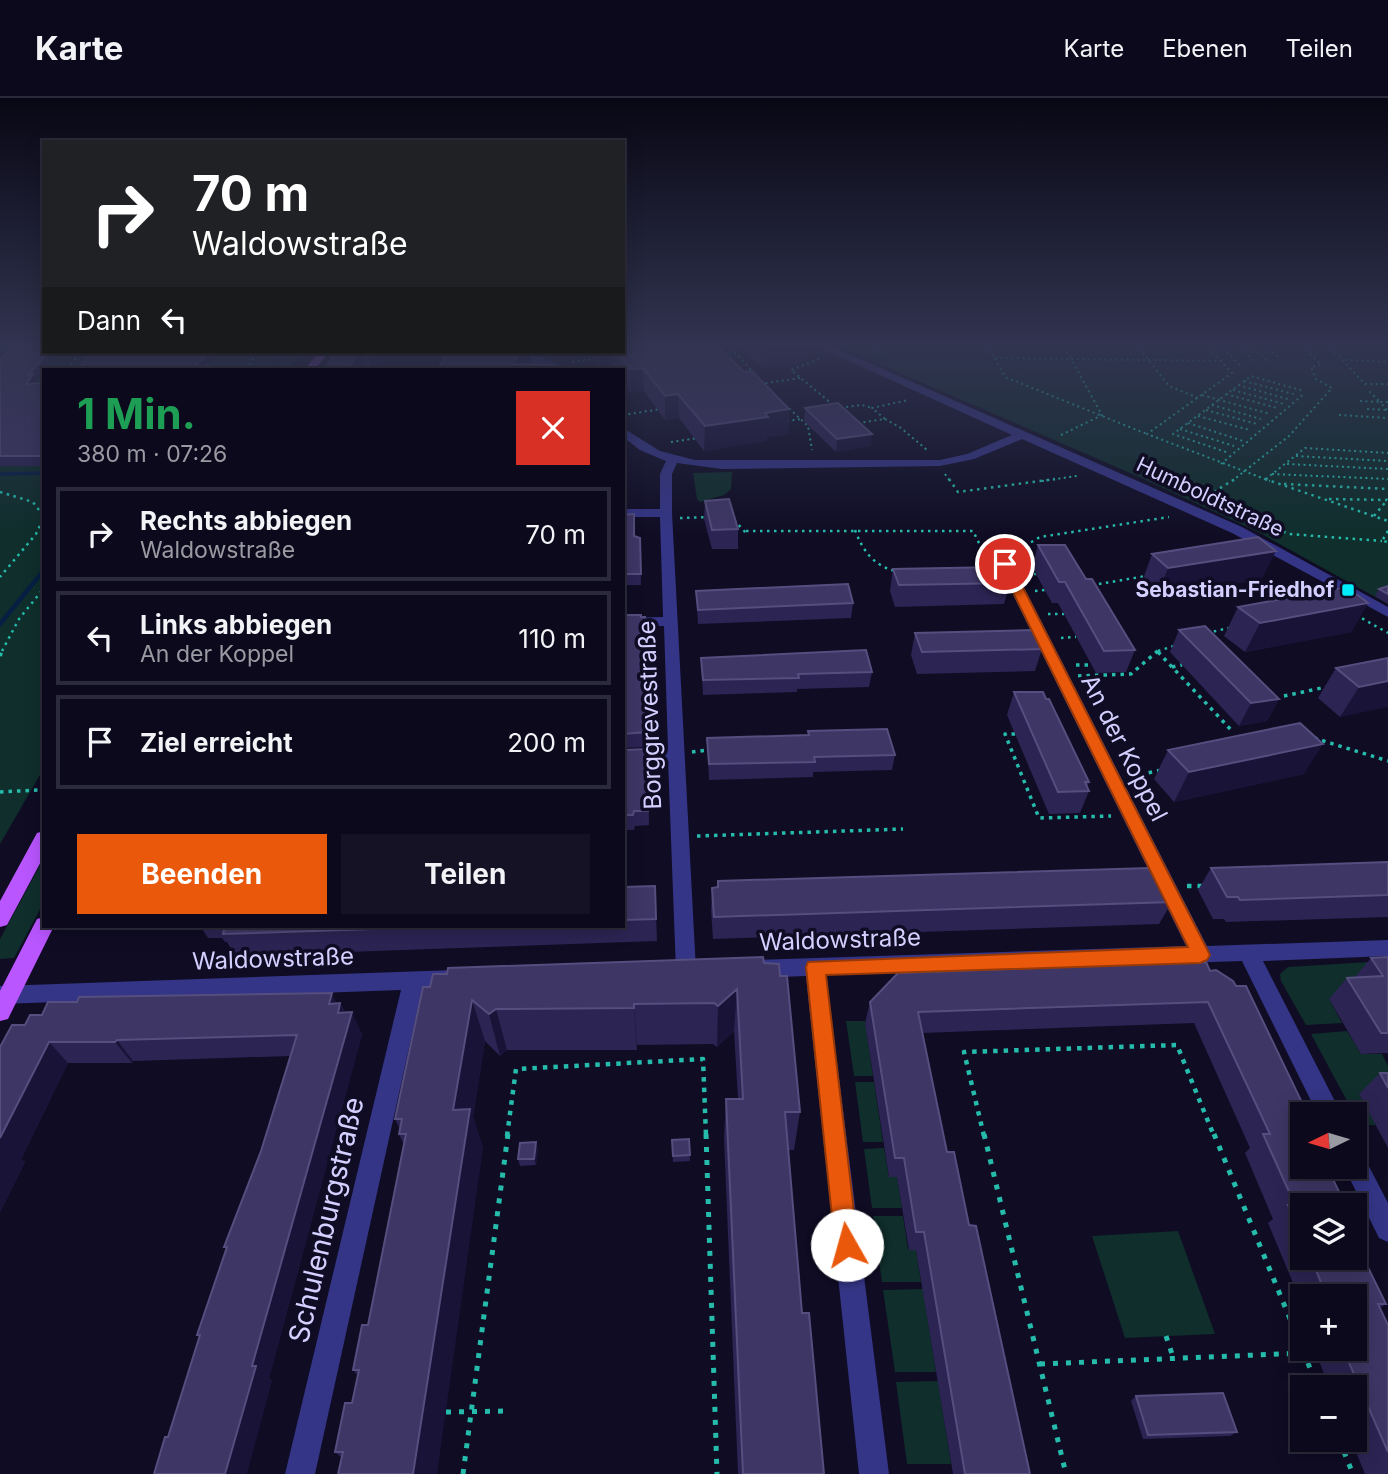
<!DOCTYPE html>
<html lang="de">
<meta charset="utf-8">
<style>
body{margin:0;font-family:Inter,sans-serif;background:#141224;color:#f1f3f6;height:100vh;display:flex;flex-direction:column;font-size:26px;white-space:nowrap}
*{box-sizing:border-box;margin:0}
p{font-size:23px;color:#9a9aa3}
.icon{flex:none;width:38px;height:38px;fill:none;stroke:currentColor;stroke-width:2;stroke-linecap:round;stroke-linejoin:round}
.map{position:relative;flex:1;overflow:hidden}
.drawer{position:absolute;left:42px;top:270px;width:583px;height:560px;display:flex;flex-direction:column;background:#0b091b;border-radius:0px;box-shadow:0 4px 18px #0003,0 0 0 2px #2b2a3a}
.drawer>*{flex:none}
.guide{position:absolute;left:42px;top:42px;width:583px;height:214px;border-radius:0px;box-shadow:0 4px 18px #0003,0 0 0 2px #2b2a3a;background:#202124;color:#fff;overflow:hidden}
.needle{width:46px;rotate:265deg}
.buttons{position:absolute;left:1290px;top:1004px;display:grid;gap:14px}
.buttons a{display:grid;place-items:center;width:77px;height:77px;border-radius:0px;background:#0b091b;box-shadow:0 4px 18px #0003,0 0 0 2px #2b2a3a;font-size:35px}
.pin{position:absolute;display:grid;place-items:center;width:60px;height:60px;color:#fff;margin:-30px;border:4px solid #fff;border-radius:50%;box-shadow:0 2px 7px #0007}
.me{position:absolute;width:77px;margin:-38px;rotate:353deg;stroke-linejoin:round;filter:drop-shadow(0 0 5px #0008)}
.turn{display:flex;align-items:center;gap:24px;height:147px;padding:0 35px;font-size:32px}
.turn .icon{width:91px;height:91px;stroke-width:2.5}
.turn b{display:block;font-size:49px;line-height:60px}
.then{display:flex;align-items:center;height:66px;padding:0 35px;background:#0003;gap:14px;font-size:26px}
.round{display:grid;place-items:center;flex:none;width:74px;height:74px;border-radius:0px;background:#141224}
.head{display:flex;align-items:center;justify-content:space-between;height:119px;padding:0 35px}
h1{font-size:42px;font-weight:700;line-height:52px;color:#1e9e55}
.action{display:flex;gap:14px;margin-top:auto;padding:14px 35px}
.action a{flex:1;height:80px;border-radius:0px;background:#ea580c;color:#fff;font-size:28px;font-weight:700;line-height:80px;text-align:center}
.action a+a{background:#141224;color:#f1f3f6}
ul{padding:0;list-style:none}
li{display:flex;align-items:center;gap:21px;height:94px;margin:0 14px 10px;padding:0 21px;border:4px solid #2b2a3a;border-radius:0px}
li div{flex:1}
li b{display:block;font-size:26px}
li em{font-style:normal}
header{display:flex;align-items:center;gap:42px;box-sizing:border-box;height:98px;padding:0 35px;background:#0b091b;border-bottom:2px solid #2b2a3a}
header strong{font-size:33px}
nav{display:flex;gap:38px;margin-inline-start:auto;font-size:24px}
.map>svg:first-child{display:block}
</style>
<header>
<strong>Karte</strong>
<nav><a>Karte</a><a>Ebenen</a><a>Teilen</a></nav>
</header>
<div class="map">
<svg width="1388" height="1376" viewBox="0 0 1388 1376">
<rect width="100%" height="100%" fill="#0f0c24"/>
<g fill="#0f2e2c">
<path d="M0,246h44v8h259l-14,17h-245v399l-44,76z"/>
<path d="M833,246h555v260l-130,-72 -121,-56z"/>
<path d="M732,374l-1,17 -7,6 -24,7 -3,-3 -4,-26z"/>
<path d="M44,760v44l-30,56 -14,1v-20z"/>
<path d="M1369,864l11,16 -51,21 13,24 -36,2 -25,-44 -1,-7 8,-7z"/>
<path d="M846,923h19l8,55h-19z"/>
<path d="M1347,933l14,23h21l6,12v27l-29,1 17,31h-16l-49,-91z"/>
<path d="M855,984h19l9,60h-20z"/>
<path d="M884,1050l5,29h8l5,31h-30l-8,-59z"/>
<path d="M873,1118h30l5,33 8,1 5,32h-39z"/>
<path d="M1178,1133l37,103 -90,4 -33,-102z"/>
<path d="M923,1191l13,83h-41l-12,-82z"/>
<path d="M938,1283l13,83h-44l-11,-82z"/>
</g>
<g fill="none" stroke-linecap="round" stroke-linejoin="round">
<g stroke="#061f43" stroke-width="3.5">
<path d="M271,271l14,-17"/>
<path d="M0,376l44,-1"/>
</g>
<path stroke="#061f43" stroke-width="4.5" d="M0,526l44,-54"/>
<g stroke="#26bcac" stroke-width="2" stroke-dasharray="2 3.5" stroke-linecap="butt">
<path d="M701,246l6,6"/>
<path d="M727,246l30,32"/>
<path d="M876,246l4,12"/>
<path d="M987,246l18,33 142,57"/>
<path d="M1136,246l33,42 29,12"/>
<path d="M1205,246l27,29 -85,61 123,47"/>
<path d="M1219,246l23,23"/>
<path d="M1236,246l20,19"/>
<path d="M1249,246l21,19"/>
<path d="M1264,246l15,14"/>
<path d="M1327,246l38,40h23"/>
<path d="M724,257l12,-2"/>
<path d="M995,260l76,1 -10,-15"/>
<path d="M819,261l-28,11 46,38 25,-3 10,3"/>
<path d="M1345,262l43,2"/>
<path d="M572,264l27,-4"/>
<path d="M68,271l12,-17"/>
<path d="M246,271l12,-17"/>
<path d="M1244,283l53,14"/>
<path d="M760,286l40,-6"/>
<path d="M1238,287l53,15"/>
<path d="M1233,292l51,14"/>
<path d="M1226,296l51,14"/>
<path d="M1202,297l68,19"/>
<path d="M781,303l27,25 4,24"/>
<path d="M1360,303l20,1 -11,-11"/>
<path d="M1212,307l49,14"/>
<path d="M1367,311l21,1"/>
<path d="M1206,312l51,14"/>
<path d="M1387,312l-7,-8h8"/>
<path d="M623,317l38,-6"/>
<path d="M1339,317l49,3"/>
<path d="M1198,318l52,14"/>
<path d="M885,321l16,9 26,22"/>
<path d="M787,323l15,-2"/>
<path d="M858,325l27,-4 -13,-11 36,-8"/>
<path d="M1188,325l55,18"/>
<path d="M1180,331l54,17"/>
<path d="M1061,337l41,-20 -31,-56 149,2"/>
<path d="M671,344l27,-4"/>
<path d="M1226,354l-53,-18 78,-58 53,15"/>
<path d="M1296,358l92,5"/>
<path d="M1221,366l84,-71"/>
<path d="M1287,366l101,5"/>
<path d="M945,376l5,7"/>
<path d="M1272,376l116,5"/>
<path d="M1266,381l39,-31 83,5"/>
<path d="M1042,383l35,-5"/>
<path d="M1232,383l57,-45 43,-48 -16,-9 -5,-12 10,-2 -20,-21"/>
</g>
<g stroke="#26bcac" stroke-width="2.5" stroke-dasharray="2.5 4.5" stroke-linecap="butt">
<path d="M949,381l9,13 97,-13"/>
<path d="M1265,381l123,42"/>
<path d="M1284,386l104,5"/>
<path d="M0,394l33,10 11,15 -8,17 -36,43"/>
<path d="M1202,401l33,-20"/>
<path d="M1329,401l58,1"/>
<path d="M1374,418l14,-17"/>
<path d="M680,420l27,-1"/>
<path d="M1251,420l38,16 93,7"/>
<path d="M734,422l13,14"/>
<path d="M855,432c8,21 18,35 40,41"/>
<path d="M746,433h227l12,24"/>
<path d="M1388,433l-6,10 6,1"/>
<path d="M1017,459l6,-10 17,-10 129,-20"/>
<path d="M1027,476h9"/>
<path d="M1099,486l47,-8"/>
<path d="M1035,493l10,-1"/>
<path d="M1048,516h16"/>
<path d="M1356,517l32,18"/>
<path d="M1207,535l22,-5"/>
<path d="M1061,540l15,-1"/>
<path d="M2,553l17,-32 25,-31"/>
<path d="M1158,553l19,-6"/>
</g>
<g stroke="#26bcac" stroke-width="3.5" stroke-dasharray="3.5 5" stroke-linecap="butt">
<path d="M1158,554l75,80"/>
<path d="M0,558l3,-7"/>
<path d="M1076,567h15"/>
<path d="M1172,569l10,-2"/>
<path d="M1078,578l53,-2 29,-25"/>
<path d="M1284,598l42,-9"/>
<path d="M1015,636h-10l34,84 72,-2"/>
<path d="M1314,640l74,23"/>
<path d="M692,654l17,-2"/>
<path d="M1132,678l30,-6"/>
<path d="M0,694l38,-2"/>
<path d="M697,738l206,-7"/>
</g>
<g stroke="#26bcac" stroke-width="4.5" stroke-dasharray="4.5 6" stroke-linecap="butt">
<path d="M1187,788h16"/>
<path d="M507,1038l9,-67 187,-10 3,77"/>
<path d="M984,1038l-20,-84 213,-7 37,91"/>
</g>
<g stroke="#26bcac" stroke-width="5" stroke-dasharray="5 8" stroke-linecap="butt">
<path d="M706,1036l11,340"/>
<path d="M984,1036l82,340"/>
<path d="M1214,1036l88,214"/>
<path d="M1166,1238l7,21"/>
<path d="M1303,1253l15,37"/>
<path d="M1040,1266l264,-11"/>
<path d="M446,1314l64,-1"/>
<path d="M1339,1342l14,34"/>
<path d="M463,1376l45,-340"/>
</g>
<g fill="#343586" fill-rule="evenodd">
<path d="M812,246h14l416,183 146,80v10l-156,-84 -210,-94 -48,20 -34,7 -218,3 -45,-6 -5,11v39l24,458 -3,6 -7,3 -7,-3 -3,-6 -8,-211 -45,2v-12l45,-1 -4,-123h-41v-8l40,-1 -3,-100h-37v-8h37v-35l6,-13 -26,-11 -17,-13v-9l37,23 35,9h245l27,-6 45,-19z"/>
<path d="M388,254h86l2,2 -5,3 -78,-2z"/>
<path d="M509,254l35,6 24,11c-15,1 -46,-8 -62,-12l-2,-2z"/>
<path d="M1005,462l7,4 195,382 181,-6v16l-125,5 79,154h-24l-76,-154 -416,14 63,499h-30l-53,-498 -50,2 -7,-3 -3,-6 3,-6 7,-3 430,-14 -188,-382z"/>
<path d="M455,872l7,3 3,6 -3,6 -40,4 -107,485h-30l116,-484 -401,14v-18z"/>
<path d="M1354,1053l9,4 25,48v39l-9,-4 -35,-71h10z"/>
</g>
<g fill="#b956ff" fill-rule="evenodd">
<path d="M319,254h10l-14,17h-10z"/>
<path d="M44,733v25l-37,69 -7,2v-26l37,-68z"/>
<path d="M44,819v9h10l-46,93 -8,2v-30l37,-72z"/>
</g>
</g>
<g fill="#2c2453">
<path d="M746,246h61l-1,17 -45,6 -15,-15z"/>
<path d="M702,250l42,24 45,37 -1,25 -21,3 -1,4 -62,10 -25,-33 -14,2 -21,-29 -13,2 -8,-11v-13h-9l-3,-3 -11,1 -11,-15h34z"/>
<path d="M336,254h54l1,5 -7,12h-59z"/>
<path d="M0,263l36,19 2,3h6v83h-44z"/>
<path d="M805,310l67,26 -2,12 -34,6 -32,-31z"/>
<path d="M705,403l33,28v20h-26l-8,-30z"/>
<path d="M634,416l1,22 5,2 1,47h-18v-70z"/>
<path d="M1038,447l48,34 49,71 -9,22 -30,1 -38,-70h-6l-20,-36z"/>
<path d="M1152,456l110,25 -105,18 -15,-15z"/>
<path d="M893,471l117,14 -6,21 -109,3 -5,-16z"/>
<path d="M1388,488v18l-13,-8 4,-7z"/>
<path d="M696,493l157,12 -2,15 -153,6z"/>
<path d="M1368,505l-17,29 -106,20 -21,-16 14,-29z"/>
<path d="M623,517l25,92 -1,40 -24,1z"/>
<path d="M1179,532l100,69 -12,22 -28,5 -69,-74z"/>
<path d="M915,535l127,16 -7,22 -118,3 -6,-19z"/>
<path d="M701,560l171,14 -3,15 -72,2v3l-94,3z"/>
<path d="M1388,560l-48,59 -22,-19 18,-30z"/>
<path d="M1014,594l75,90 -2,5 2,4 -9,22 -31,1 -42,-99z"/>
<path d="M808,633l87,24 -3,15 -79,2v5l-104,3 -2,-42 101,-3z"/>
<path d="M623,652l25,14 1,61 -14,1 -1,4h-11z"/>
<path d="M1168,652l136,24 -130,28 -20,-23z"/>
<path d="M1388,764v55l-162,5 -2,-3h-11l-15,-29 13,-22z"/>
<path d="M1152,776l20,28 -13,22 -446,15 -2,-29 1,-22z"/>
<path d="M655,788l2,55 -422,15 -8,-14h-2l-3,-4h-14l-8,-12h423v-39z"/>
<path d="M1388,859v96l-27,1 -32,-55 18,-21 8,-1 16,-19z"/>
<path d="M1206,864l96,244v52h52l32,46 -6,4 8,17v149h-23l-14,-34h3v-52h-24l-16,-39h40v-52h-52v24l-8,-20 5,-4 -31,-74 5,-4 -28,-66 5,-5 -56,-125 -272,10 25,119 22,73 61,249h-77l-37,-224h-7l-12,-73h-8l-24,-154 5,-21z"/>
<path d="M764,865l16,13 20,136 -6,38h-6l14,163 22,161h-86l-14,-336 2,-39h12l-4,-68 -17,16 -4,-3 -76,1v5h-130l-7,6 -15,-15 -12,76 10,31 -141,310 -7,-6 17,-49 6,-27 -5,-6 15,-45 36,-180 -5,-11 1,-5 -5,-10 28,-132z"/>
<path d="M337,905h3l5,9 17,22 -93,344 3,3 -104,56 31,-100 -2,-2 29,-86 -2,-2 37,-96 29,-95 -157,5 -1,2h-64l-47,96 4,3 -25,50v-165z"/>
<path d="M1380,975h8v75l-29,-54z"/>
<path d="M689,1041l1,22 -17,1 -1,-22z"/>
<path d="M538,1050l-2,17 -16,1 -2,-7z"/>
<path d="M1136,1298l101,36 -7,4 -87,3 -12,-38z"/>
</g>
<g fill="#191338">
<path d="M762,246h45l-1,17 -45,6z"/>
<path d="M48,254h11l-23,28 2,4h-12l2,-9z"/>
<path d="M210,254h13l-19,17 -10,-2z"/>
<path d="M358,254h4l4,17h-17z"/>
<path d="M367,254h23l1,5 -7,12h-13z"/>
<path d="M511,254h19l2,15 -18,2z"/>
<path d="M599,254h11l1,14 -11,1z"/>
<path d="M643,270l1,23 -13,2 -1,-24z"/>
<path d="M678,296l1,24 -14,2v-24z"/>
<path d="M789,311l-1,25 -21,3 -1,4 -62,10 1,-25 60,-13z"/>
<path d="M872,336l-2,12 -34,6 1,-13z"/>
<path d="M1276,453l-14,28 -105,18 11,-29z"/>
<path d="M1368,505l-17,29 -106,20 15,-29z"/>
<path d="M646,533l2,76 -1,40v-15z"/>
<path d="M1388,583v26l-48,10 19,-30z"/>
<path d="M1279,601l-12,22 -28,5 12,-23z"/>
<path d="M1323,646l-19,30 -130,28 15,-30z"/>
<path d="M737,891l-3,42 -17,16 1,-41z"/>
<path d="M332,895l7,15 1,-5 9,19 3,-10 10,22 -93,344 3,3 -25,93h-22l27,-108z"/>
<path d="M472,902l13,41 -12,76 10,31 -46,326h-24l40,-364z"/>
<path d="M634,906l3,41v5l-3,-42z"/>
<path d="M496,911l11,41 -7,6 -11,-42z"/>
<path d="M117,942l16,21 -1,2 -17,-21z"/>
<path d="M49,944l19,21 -47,96 4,3 -25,50v-74z"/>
<path d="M536,1044l2,6 -2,17 -2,-6z"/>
</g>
<g fill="#3e3665" stroke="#554e7e" stroke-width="2">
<path d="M15,246h29v8h4l-20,23 5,-1 -7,10 18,-1v73h-44v-95z"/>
<path d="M623,246h75l4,4 16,-2 26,26 8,-1 37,38 -24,4 3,4 -63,9 -27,-32 -13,2 -22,-28 -13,1 -14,-17h7z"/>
<path d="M94,254h116l-16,15 14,-1 -2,3h-128z"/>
<path d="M336,254h22l-9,17h-24z"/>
<path d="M448,254h71l-6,12 37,1 -2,4h-110z"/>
<path d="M838,305l34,31 -35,5 -32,-31z"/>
<path d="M729,401l9,30 -26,1 -7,-29z"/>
<path d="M634,416v22l6,2 1,36h-18v-59z"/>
<path d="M1258,439l18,14 -108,17 -16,-14z"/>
<path d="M1038,447h27l21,34h6l43,71 -31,1 -39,-69h-6z"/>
<path d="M1002,469l8,16 -111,2 -6,-16z"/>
<path d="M848,486l5,19 -155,7 -2,-19z"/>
<path d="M1388,488v8l-9,-5z"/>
<path d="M1347,489l21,16 -108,20 -22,-16z"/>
<path d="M623,517h18v2h4l2,76v39l-24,2z"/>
<path d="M1205,528l74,73 -28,4 -72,-73z"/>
<path d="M1033,532l9,19 -120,3 -7,-19z"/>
<path d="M866,552l6,22 -74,2 1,4 -96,2 -2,-22z"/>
<path d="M1388,560v23l-29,6 -23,-19z"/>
<path d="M1014,594h29l3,7h3l40,83h-4l4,9 -31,1z"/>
<path d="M1300,625l23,21 -134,28 -21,-22z"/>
<path d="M887,631l8,26 -81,2 1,5 -106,2 -2,-26 102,-3 -1,-4z"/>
<path d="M647,651l1,62h-14l-1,4h-10v-65z"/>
<path d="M1388,764v33l-148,5 -2,-3h-11l-16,-29z"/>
<path d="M1150,770l2,6h6l14,28 -458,15 -2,-29 6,-1v-6z"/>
<path d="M655,788l1,33 -33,1v-33z"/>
<path d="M225,828h239l-241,8z"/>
<path d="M763,859l1,6 15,1 1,12h7l13,136h-15l17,201h7l15,161h-81l-17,-375h17l-6,-110 -19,17 -4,-3 -80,1v4l-138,1 -7,5 -17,-14 -19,110 17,-1 -57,365h-75l5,-22h-8l10,-49h7l7,-33h-6l9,-45h6l38,-191h-7l3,-15h-7l28,-132h7l3,-13h14l1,-6z"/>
<path d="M1388,859v76h-7l-34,-55 36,-2 -12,-18z"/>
<path d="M1206,864l4,9 6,-1 17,11 3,5h10l62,129h-6v52h25l19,39h-44v32l-14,-33h7l-32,-71h7l-62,-132 -290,10 29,140h7l15,73 7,1 54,248h-65l-41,-242h-8l-12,-74h-9l-25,-156 28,-29z"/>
<path d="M332,895l-3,11 11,-1 -2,10 14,-1 -100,354h4l-31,108h-71l11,-37h3l32,-102h-3l30,-88h-3l37,-96 36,-116 -180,5 -2,2h-66l-49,96v-91l12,-22h13l5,-10h12l6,-13h29l2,-5z"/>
<path d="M1380,975h8v15z"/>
<path d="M689,1041l1,16 -17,1 -1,-16z"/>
<path d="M536,1044l-2,17h-16l2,-16z"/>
<path d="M1354,1141l32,65h-8l10,21v127l-45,-103h11v-52h-33l-6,-12h7l-11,-27h43z"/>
<path d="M1223,1295l14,39 -89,3 -12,-39z"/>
</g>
<linearGradient id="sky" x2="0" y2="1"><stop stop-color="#080714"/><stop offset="0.56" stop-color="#313450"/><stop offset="1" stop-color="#313450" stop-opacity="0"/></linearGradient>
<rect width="1388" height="439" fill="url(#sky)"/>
<path fill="#ea580c" stroke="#983908" stroke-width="2" d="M1005,463l6,3 199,391 -3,5 -7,3 -374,12 32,270 -3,8 -8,4 -9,-4 -3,-8 -29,-278 2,-5 380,-15 -189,-383z"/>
<rect fill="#00ecfa" stroke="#0f0c24" stroke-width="2.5" x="1341" y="485" width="14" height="14" rx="3.5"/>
<g text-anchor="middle" stroke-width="7" stroke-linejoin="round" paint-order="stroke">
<g font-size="21" fill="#d3cfff" stroke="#0f0c24">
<text transform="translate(1210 399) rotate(25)" y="7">Humboldtstraße</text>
</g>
<g font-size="21" font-weight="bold" fill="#d3cfff" stroke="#0f0c24" text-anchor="end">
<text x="1334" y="499">Sebastian-Friedhof</text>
</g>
<g font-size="24" fill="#d3cfff" stroke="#0f0c24">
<text transform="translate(650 617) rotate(-92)" y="8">Borggrevestraße</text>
<text transform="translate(1124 650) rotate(63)" y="8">An der Koppel</text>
<text transform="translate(840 842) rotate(-2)" y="8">Waldowstraße</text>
<text transform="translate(273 861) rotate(-2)" y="8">Waldowstraße</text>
</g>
<g font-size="28" fill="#d3cfff" stroke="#0f0c24">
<text transform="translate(326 1122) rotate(-77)" y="10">Schulenburgstraße</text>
</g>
</g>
</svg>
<div class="buttons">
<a><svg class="needle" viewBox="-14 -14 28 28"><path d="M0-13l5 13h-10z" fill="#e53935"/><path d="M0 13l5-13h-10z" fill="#9a9aa3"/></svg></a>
<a><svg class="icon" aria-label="layers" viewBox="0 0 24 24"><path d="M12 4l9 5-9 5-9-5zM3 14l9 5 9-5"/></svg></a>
<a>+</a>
<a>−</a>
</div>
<div class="pin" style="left:1005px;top:466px;background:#d93025"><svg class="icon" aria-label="arrive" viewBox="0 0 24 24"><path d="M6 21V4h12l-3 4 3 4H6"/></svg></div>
<svg class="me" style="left:847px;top:1147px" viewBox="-20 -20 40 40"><circle r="19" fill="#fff"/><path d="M0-13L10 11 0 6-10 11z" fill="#ea580c"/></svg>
<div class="guide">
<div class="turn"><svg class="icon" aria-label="right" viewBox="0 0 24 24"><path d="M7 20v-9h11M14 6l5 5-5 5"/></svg><div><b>70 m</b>Waldowstraße</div></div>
<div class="then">Dann<svg class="icon" aria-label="left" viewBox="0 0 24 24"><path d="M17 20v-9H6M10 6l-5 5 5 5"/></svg></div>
</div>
<section class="drawer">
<div class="head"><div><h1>1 Min.</h1><p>380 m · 07:26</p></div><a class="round" style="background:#d93025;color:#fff"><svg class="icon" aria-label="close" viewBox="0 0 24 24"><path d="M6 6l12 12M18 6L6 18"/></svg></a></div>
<ul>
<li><svg class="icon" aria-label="right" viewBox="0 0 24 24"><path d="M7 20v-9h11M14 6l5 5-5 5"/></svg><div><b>Rechts abbiegen</b><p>Waldowstraße</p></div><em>70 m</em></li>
<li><svg class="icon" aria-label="left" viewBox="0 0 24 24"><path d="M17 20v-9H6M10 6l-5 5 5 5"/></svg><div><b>Links abbiegen</b><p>An der Koppel</p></div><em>110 m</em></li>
<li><svg class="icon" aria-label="arrive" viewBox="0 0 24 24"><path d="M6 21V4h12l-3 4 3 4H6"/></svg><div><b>Ziel erreicht</b></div><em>200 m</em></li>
</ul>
<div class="action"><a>Beenden</a><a>Teilen</a></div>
</section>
</div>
